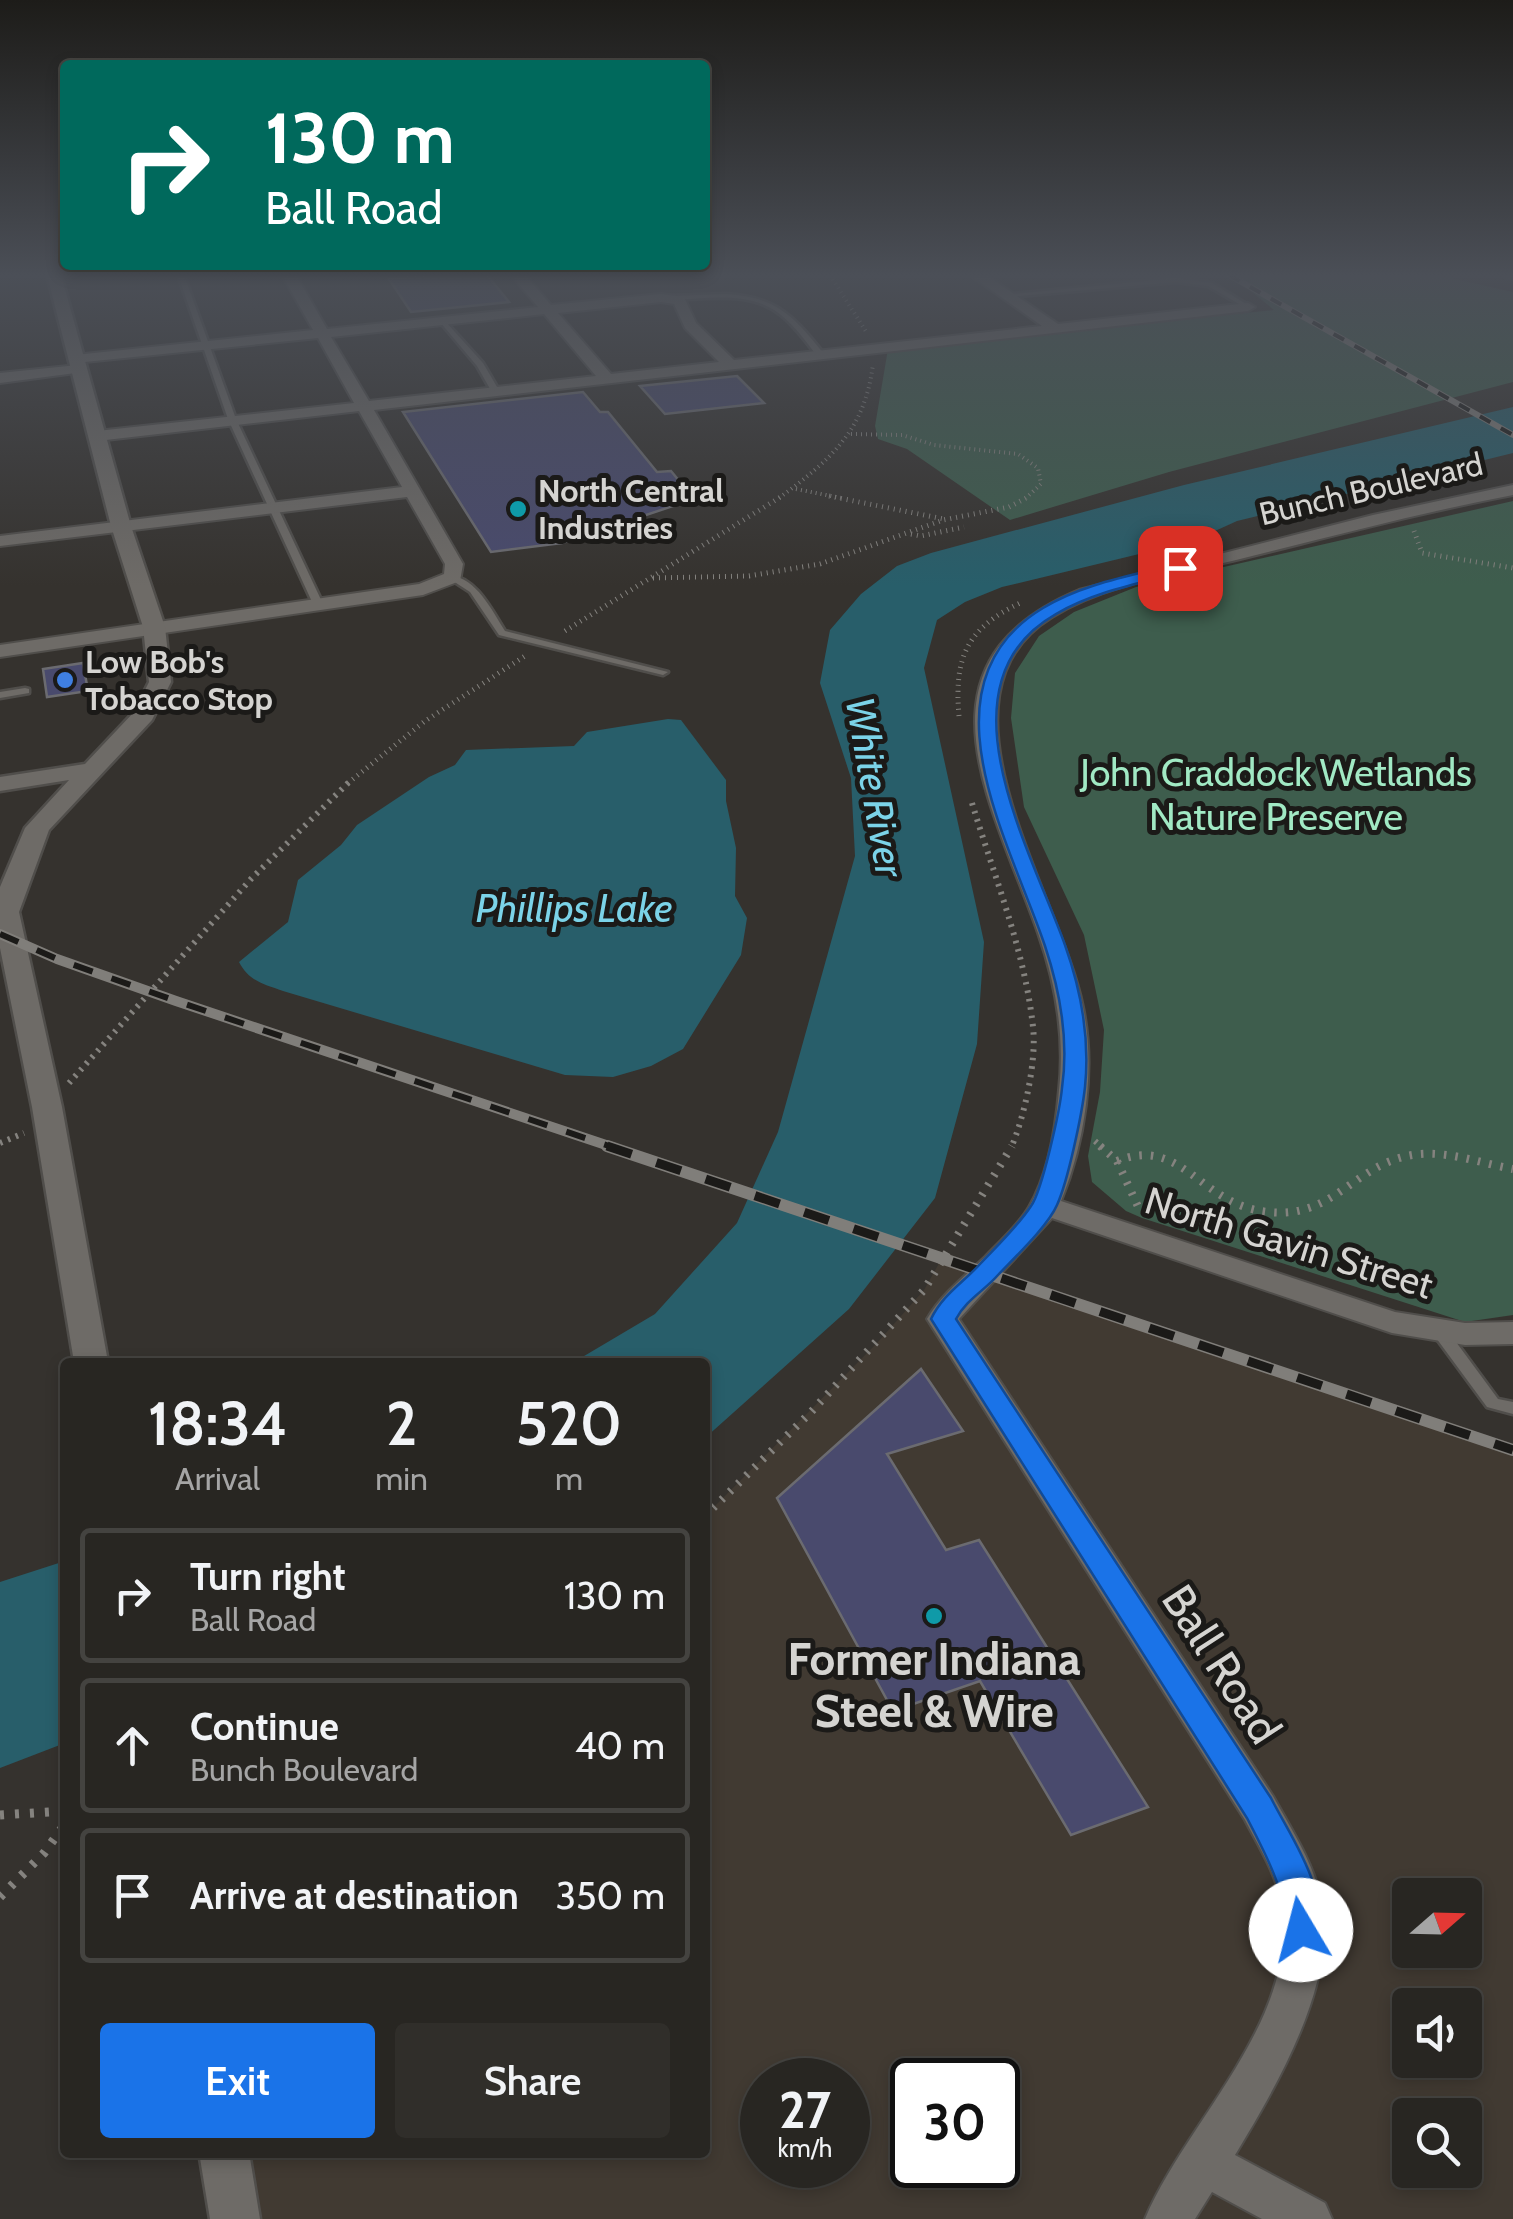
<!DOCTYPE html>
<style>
body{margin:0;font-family:Cabin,sans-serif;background:#302e2a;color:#f1f3f6;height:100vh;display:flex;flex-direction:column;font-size:38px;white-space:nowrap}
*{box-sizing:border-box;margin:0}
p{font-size:32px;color:#a5a5a5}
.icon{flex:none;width:55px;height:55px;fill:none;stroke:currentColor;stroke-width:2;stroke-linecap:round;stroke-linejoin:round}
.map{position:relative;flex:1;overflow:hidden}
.details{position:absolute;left:60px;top:1358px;width:650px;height:800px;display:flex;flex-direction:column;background:#282622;border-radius:10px;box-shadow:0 5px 15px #0003,0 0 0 2px #444340}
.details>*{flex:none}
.hud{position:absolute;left:60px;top:60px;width:650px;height:210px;border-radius:10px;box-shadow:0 5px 15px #0003,0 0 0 2px #444340;background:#00695c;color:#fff;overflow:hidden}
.needle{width:65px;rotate:70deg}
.fabs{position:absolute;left:1392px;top:1878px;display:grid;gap:20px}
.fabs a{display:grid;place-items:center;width:90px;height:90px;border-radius:10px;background:#282622;box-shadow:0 5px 15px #0003,0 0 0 2px #444340;font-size:50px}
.speed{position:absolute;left:740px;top:2058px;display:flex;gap:20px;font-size:50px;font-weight:700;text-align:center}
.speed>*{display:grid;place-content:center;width:130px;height:130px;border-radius:50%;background:#282622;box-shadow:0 5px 15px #0003,0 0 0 2px #444340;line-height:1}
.speed small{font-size:25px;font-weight:400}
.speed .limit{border:5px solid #111;border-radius:15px;background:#fff;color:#111}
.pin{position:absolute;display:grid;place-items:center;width:85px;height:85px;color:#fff;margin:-42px;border-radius:20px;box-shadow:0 5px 15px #0006}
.me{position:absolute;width:110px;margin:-55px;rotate:352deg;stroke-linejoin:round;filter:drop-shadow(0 0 8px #0008)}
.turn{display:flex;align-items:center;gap:35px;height:210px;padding:0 40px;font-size:45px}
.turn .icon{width:130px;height:130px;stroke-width:2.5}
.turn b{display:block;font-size:70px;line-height:85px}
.eta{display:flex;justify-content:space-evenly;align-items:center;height:170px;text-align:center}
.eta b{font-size:60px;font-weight:600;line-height:70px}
.cta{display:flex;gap:20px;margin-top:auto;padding:20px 40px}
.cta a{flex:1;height:115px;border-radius:10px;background:#1a73e8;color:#fff;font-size:40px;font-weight:600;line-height:115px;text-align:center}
.cta a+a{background:#302e2a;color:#f1f3f6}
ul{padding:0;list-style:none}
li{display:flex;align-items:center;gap:30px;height:135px;margin:0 20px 15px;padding:0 20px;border:5px solid #444340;border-radius:10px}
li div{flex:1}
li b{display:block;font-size:38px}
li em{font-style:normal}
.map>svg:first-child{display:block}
</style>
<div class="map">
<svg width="1513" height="2219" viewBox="0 0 1513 2219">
<rect width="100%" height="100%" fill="#35322e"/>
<path fill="#413a32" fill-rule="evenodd" d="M942,1258l424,143 147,54v764h-1279l-10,-66 481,-1v-636l172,-173 47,-53zM1410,1895h55v55h-55zM1410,2005h55v55h-55zM762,2080h86v85h-86zM912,2080h86v85h-86zM1410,2115h55v55h-55z"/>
<g fill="#3e5d4d">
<path d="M1231,275h205l77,17v90l-344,90 -159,48 -103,-71 -29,-10 -3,-13 13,-77 386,-39z"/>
<path d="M1513,501v814l-48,7 -323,-104 -16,-7 -34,-29 -4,-26 12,-64 4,-62 -20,-95 -60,-128 -13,-89 4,-45 24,-37 35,-24 62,-25z"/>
</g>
<g fill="#285e6a">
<path d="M1513,407v46l-276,68 -44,20 -191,46 -37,15 -28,18 -13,48 60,274 -7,102 -42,154 -86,111 -144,129v-76h-131l81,-48 82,-91 41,-91 77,-276 -4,-78 -31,-95 10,-53 31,-36 36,-28 34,-13 253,-68z"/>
<path d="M668,719l13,1 45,60v21l10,47 -1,48 12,22 -6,37 -58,94 -32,17 -38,11 -48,-2 -282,-84c-20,-7 -34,-10 -44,-29l49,-40 10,-42 43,-35 16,-20 72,-48 26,-12 11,-15 108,-4 13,-14z"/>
<path d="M65,1561v182l-65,25v-186z"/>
</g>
<g fill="#494a6d" stroke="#6b6b70" stroke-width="2.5">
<path d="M431,275h56l22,27 -98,10 -22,-33z"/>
<path d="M737,376l27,27 -99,11 -25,-28z"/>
<path d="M583,392l17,20h8l49,60 14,-1 23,28 -132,44 -71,9 -88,-140z"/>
<path d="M83,663l5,28 -41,6 -4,-28z"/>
<path d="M921,1369l42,62 -76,23 59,96 33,-10 169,267 -77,28 -91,-154 -87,30 -116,-213z"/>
</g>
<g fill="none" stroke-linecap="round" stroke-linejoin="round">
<g stroke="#504e4b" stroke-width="5">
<g id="lane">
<path d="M178,275h6l52,144 87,185 -2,2 -8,-2 -85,-185z"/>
<path d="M1503,275h10v4l-9,-3z"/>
<path d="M1176,278l36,5 39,24 -5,1 -38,-22 -32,-4 -169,15 -3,-2z"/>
<path d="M726,294c52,3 68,23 99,61l-7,2c-11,-14 -22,-30 -37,-42 -29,-24 -72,-17 -107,-15l-3,-2 3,-2z"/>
<path d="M440,320h4l39,43 17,29 -1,2h-6l-16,-28 -37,-44z"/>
<path d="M450,575c27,4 41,34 55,56l163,41 -5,3 -164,-40 -29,-43 -20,-13z"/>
<path d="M25,688l4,1v4l-29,5v-6z"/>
<path d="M154,696l5,3 -1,2 -56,4 -5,-3 5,-3z"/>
<path d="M1439,1326l6,1 53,72 15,3v12l-26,-7 -56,-76 2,-4z"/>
</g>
</g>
<g stroke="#504e4b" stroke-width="4">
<g id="street">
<path d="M282,275h14l31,54 211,-22 -27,-32h14l26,30 110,-11 23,3 12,26 38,37 308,-34 -72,-51h16l72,49 190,-21 7,4 -7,4 -874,99 89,154 -3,17 -37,14 -423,62v-12l419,-61 25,-10 1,-10 -38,-67 -407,49v-10l402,-49 -43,-76 -262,30 -8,-5 8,-5 257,-28 -36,-65 -243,25 -7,-4 7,-4 238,-25zM661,302l13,2 11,24 34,34 -108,12 -53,-61zM544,314l52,62 -227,25 -38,-64z"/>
<path d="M78,365l7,4 -2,3 -83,11v-10z"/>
<path d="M1513,485v10c-95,18 -187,43 -281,66 -60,14 -127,23 -180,56 -130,80 10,281 31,390 13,62 2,136 -22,194l334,111 70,11 48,-1v22l-48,1 -73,-12 -340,-115 -93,101 314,477c17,31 38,63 47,98 22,82 -44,193 -85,261l90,48 7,16h-70l-50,-27 -17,27h-50c40,-97 161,-205 135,-322 -6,-27 -22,-52 -35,-77l-318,-501c15,-25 36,-41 57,-61 15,-16 34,-32 45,-51 19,-32 27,-81 30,-117 6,-54 -3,-106 -21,-157 -45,-129 -134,-270 41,-343l294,-75z"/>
</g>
</g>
<g stroke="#504e4b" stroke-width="5">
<g id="secondary">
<path d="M47,275h14l70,251 34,101 6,55 -19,38 -103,110 -30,82 43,195 46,255h-34l-42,-255 -32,-159v-61l25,-59 44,-48 -69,11v-14l85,-13 49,-52 15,-30 -6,-55 -32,-101z"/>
<path d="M199,2152h50l11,67h-50z"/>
</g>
</g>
<g stroke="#85837f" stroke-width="4" stroke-dasharray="1 4" stroke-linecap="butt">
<path d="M830,275l37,58"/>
<path d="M851,434l51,1 32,10 84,9 20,14 3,16 -15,14"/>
<path d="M796,489l45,9"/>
<path d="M779,498c51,-38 86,-67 94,-134"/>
</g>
<g stroke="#85837f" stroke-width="5" stroke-dasharray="1 5" stroke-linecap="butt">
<path d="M829,496l115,23"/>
<path d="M1414,531l8,22 91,15"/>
<path d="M911,534l10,2 43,-9"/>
<path d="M653,578l96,-2 71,-12 123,-44 66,-13 21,-11"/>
<path d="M565,631l217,-135"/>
<path d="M959,716c-5,-58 7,-87 61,-113"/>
<path d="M348,783l77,-62 100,-65"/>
</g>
<g stroke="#85837f" stroke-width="6" stroke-dasharray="2.5 6" stroke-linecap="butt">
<path d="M972,803c22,73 53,148 61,224 4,34 -9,91 -22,121"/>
<path d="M69,1083l182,-204 100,-99"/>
<path d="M1095,1141l8,7"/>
<path d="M0,1143l24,-10"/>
</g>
<g stroke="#85837f" stroke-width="8" stroke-dasharray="2.5 9" stroke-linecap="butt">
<path d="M1100,1146l17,15 24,52"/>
<path d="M1117,1161c66,-26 82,44 151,51 64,7 84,-44 139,-56 35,-8 72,7 106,13"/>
<path d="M705,1516l106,-104 113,-122 88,-144"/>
</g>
<g stroke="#85837f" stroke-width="9" stroke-dasharray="4 11" stroke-linecap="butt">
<path d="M0,1815l65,-4"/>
<path d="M0,1897l44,-44 21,-29"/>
</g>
<use href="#lane" fill="#6e6b67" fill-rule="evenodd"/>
<use href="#street" fill="#6e6b67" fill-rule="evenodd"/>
<use href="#secondary" fill="#6e6b67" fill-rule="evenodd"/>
<g stroke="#807e7a" stroke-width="6">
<path id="rail-far2" d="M1229,275l284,160"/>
</g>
<g stroke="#807e7a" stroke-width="10">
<path id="rail-far1" d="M0,934l57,25 119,42 439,147"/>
</g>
<g stroke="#807e7a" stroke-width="12">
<path id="rail" d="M607,1146l906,304"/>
</g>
<use href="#rail-far2" stroke="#1b1a18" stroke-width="4" stroke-dasharray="12" stroke-linecap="butt"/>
<use href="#rail-far1" stroke="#1b1a18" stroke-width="6" stroke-dasharray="20" stroke-linecap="butt"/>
<use href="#rail" stroke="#1b1a18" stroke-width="9" stroke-dasharray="26" stroke-linecap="butt"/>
</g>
<linearGradient id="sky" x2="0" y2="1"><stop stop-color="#1d1c19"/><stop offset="0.47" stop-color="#4b4f57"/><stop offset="1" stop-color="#4b4f57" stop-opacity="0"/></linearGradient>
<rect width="1513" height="586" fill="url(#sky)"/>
<path fill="#1a73e8" stroke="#114b97" stroke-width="2.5" d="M1180,563l8,5 -2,3c-44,12 -91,20 -130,43 -122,69 -25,236 9,331 16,45 25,93 20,142 -3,27 -17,94 -28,118 -9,21 -43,53 -59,70 -13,15 -32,25 -42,44l315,479c20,40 63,98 42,143l-12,5 -12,-5c-6,-14 -2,-26 -6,-40 -8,-29 -22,-56 -36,-83l-316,-499c12,-25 32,-36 50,-56 17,-18 37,-37 50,-57 11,-15 29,-96 31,-118 7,-48 -2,-97 -17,-142 -34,-102 -129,-262 -2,-338 41,-25 92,-33 137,-45z"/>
<g fill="#0f9aa8" stroke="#1b1a18" stroke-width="4">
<circle cx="518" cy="509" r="10"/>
<circle cx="934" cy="1616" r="10"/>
</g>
<circle fill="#3f7fe0" stroke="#1b1a18" stroke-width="4" cx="65" cy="680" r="10"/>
<g text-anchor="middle" stroke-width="10" stroke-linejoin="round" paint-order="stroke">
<g font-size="32" fill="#d5d4d1" stroke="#1b1a18">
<text transform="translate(1371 489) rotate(-13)" y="11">Bunch Boulevard</text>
</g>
<g font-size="32" font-weight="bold" fill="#d5d4d1" stroke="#1b1a18" text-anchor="start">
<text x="538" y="502">North Central<tspan x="538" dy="37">Industries</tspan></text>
<text x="85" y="673">Low Bob's<tspan x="85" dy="37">Tobacco Stop</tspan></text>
</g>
<g font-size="38" fill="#a1e9c4" stroke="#1b1a18">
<text x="1276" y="786">John Craddock Wetlands<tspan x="1276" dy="44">Nature Preserve</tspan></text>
</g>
<g font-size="38" fill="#d5d4d1" stroke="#1b1a18">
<text transform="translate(1289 1243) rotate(17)" y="13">North Gavin Street</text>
</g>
<g font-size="40" font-style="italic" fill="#7bd3e8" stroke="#1b1a18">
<text transform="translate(875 787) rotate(80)" y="14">White River</text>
<text x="574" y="922">Phillips Lake</text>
</g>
<g font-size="45" font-weight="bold" fill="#d5d4d1" stroke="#1b1a18">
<text x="934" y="1675">Former Indiana<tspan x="934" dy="52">Steel &amp; Wire</tspan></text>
</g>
<g font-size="45" fill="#d5d4d1" stroke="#1b1a18">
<text transform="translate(1222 1664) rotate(57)" y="16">Ball Road</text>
</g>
</g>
</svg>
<div class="fabs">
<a><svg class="needle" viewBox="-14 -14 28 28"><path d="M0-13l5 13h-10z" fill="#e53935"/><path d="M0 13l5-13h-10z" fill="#a5a5a5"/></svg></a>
<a><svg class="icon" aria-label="sound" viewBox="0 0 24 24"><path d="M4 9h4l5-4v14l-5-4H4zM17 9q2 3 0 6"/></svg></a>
<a><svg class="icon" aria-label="search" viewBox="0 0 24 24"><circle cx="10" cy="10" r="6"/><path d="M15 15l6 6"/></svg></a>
</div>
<div class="speed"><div>27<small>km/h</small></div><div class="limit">30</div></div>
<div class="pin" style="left:1180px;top:568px;background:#d93025"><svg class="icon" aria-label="arrive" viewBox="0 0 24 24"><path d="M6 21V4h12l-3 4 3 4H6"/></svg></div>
<svg class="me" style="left:1301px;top:1930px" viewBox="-20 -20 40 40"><circle r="19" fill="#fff"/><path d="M0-13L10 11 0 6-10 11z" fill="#1a73e8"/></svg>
<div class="hud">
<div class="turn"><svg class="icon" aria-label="right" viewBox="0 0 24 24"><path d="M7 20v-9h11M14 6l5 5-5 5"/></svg><div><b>130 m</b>Ball Road</div></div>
</div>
<section class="details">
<div class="eta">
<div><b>18:34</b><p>Arrival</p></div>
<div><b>2</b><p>min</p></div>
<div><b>520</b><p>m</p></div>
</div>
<ul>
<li><svg class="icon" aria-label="right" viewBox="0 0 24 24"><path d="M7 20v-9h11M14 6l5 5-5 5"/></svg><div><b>Turn right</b><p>Ball Road</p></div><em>130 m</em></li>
<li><svg class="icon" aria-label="ahead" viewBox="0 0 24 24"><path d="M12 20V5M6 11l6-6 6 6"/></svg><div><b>Continue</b><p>Bunch Boulevard</p></div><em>40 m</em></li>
<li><svg class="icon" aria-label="arrive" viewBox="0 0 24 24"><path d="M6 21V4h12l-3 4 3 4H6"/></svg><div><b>Arrive at destination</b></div><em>350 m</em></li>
</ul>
<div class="cta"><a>Exit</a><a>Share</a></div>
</section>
</div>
